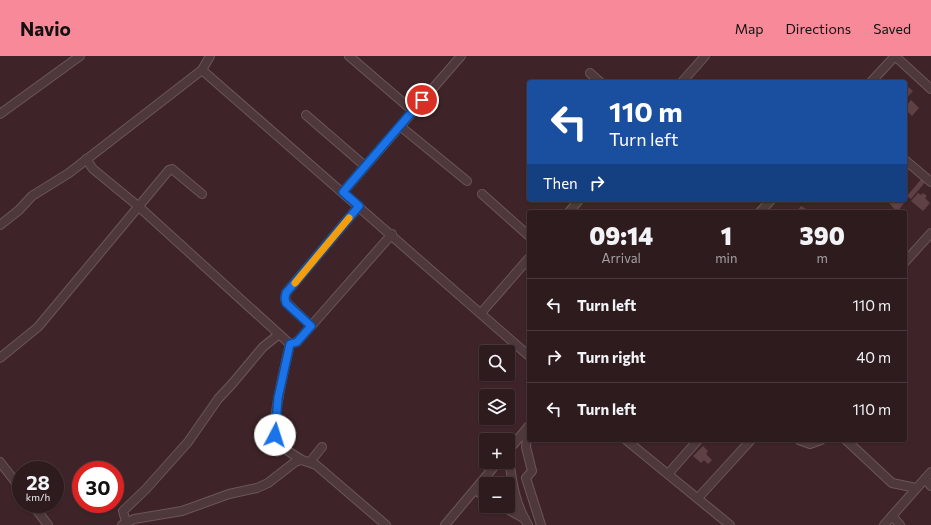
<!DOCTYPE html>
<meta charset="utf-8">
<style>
body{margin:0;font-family:Commissioner,sans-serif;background:#3a282b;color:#f1f3f6;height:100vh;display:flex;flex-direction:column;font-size:15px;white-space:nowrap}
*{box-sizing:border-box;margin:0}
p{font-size:13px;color:#a7a1a4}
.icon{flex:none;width:22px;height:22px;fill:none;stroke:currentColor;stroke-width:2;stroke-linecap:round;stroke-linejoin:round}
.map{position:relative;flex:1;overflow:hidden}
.side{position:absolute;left:527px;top:154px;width:380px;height:232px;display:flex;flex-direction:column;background:#2e1b1e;border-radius:4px;box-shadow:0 1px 3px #0004,0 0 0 1px #49393c}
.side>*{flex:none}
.banner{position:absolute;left:527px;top:24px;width:380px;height:122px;border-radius:4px;box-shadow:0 1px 3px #0004,0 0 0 1px #49393c;background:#1a4fa0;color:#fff;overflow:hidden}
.fabs{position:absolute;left:479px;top:289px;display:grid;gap:8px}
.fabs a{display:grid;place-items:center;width:36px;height:36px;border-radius:4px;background:#2e1b1e;box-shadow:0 1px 3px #0004,0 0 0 1px #49393c;font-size:20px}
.speed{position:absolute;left:12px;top:405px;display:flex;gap:8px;font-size:20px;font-weight:700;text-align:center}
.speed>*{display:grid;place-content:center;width:52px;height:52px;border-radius:50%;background:#2e1b1e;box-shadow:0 1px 3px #0004,0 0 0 1px #49393c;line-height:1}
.speed small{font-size:10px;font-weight:400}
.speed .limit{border:6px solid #d22;background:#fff;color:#111}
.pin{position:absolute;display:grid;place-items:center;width:34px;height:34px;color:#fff;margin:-17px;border:2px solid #fff;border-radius:50%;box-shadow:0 1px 4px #0007}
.me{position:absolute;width:44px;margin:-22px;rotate:5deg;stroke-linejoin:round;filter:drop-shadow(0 0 3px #0008)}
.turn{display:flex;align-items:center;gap:14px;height:84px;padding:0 16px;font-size:18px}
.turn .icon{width:52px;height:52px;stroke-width:2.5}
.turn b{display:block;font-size:28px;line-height:34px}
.then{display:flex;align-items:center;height:38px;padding:0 16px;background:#0003;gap:8px;font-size:15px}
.eta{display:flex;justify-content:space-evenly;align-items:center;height:68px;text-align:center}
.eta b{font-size:24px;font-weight:800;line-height:28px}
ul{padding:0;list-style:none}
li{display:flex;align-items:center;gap:12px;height:52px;padding:0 16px;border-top:1px solid #49393c}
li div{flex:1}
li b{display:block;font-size:15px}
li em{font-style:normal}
header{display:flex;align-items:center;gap:24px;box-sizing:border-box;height:56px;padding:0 20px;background:#f88998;color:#111}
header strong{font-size:19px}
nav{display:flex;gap:22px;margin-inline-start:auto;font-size:14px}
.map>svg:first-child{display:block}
</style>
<header>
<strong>Navio</strong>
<nav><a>Map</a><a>Directions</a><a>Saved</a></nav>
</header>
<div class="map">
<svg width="931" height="469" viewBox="0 0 931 469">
<rect width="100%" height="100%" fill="#3e2428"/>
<g fill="#5e4045">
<path d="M905,28l8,7 -8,9z"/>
<path d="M911,44l8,8 -7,8 -4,-4 -3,3v-8z"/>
<path d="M923,121l4,3 -16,19 -4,-3z"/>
<path d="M918,137l3,2 2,-2 4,3 -2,2 5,5 -7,8 -12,-10z"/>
<path d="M892,144h11l2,2 -8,10 -8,-9z"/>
<path d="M801,150l10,6h-15z"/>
<path d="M703,390l5,5 -2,3 6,6 -4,4 -4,-4 -3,3 -8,-7z"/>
</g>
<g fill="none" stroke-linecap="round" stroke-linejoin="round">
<g stroke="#6c5659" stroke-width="10">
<g id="minor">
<path d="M349,0l64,55"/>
<path d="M202,14l8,-14"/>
<path d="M590,17l10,9"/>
<path d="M682,26l23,-26"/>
<path d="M871,26l24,-26 36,33"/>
<path d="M0,58l80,-58"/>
<path d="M306,59l59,51"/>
<path d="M400,70l67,55"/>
<path d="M86,103l7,10 45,37 152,138 7,-2 95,-108"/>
<path d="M905,104l26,22"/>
<path d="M343,136l118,-136"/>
<path d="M482,138l47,42"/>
<path d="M569,156l10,-12"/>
<path d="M760,156l11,-12"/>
<path d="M0,169l19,-15 13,-14 37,-23 133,-103 327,286"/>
<path d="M905,206l26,-29"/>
<path d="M481,257l48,-55"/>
<path d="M311,270l-24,-23 -2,-4 1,-6 73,-87"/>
<path d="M290,288c-4,19 -21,82 -13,97 5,8 18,14 25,19"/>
<path d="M0,302l38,-31 131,-157 3,-1 30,25"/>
<path d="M528,371l-2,20 6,24 -6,7 15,47"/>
<path d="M626,384l104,85"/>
<path d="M799,384l11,4 11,-4"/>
<path d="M846,384l46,43 24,5"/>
<path d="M508,395c4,28 5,49 20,74"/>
<path d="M508,395l20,-24"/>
<path d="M0,406l21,27"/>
<path d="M310,406l12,-15"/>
<path d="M668,418l30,-34"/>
<path d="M925,423l6,7"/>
<path d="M475,434l11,7"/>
<path d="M698,442l53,-58"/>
<path d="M32,448l16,21"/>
<path d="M502,450l23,13"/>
<path d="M892,460l8,9"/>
<path d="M126,466l-3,-11 23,-22 42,-47 30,-43 14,-15 31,-37 15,-12"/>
<path d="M122,469l12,-6 48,-8 47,-17 28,-6 11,-5 27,-21 7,-2 14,5 70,60"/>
<path d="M445,469l53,-63"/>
<path d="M884,469l47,-53"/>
</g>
</g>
<use href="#minor" stroke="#4e383b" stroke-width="8"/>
</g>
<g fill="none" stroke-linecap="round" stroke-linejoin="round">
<g stroke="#114b97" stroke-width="10">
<path id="route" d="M275,379l3,-37 12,-54 7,-2 14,-16 -25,-23 -1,-5 1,-5 73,-87 -16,-14 79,-92"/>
</g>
<use href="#route" stroke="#1a73e8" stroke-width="7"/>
<path stroke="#f59e0b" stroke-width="7" d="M295,227l54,-65"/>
</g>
</svg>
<div class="fabs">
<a><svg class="icon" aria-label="search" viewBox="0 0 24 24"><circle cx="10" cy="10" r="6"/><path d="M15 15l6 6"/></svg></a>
<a><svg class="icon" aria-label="layers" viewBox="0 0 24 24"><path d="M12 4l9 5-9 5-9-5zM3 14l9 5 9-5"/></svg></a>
<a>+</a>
<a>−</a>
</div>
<div class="speed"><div>28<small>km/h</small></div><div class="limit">30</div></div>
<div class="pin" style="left:422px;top:44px;background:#d93025"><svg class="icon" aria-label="arrive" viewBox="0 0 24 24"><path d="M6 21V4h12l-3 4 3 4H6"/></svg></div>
<svg class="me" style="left:275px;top:379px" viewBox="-20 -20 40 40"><circle r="19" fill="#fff"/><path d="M0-13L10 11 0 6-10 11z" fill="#1a73e8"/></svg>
<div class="banner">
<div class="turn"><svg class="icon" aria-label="left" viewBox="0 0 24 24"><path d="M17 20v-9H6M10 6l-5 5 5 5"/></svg><div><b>110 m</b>Turn left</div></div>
<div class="then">Then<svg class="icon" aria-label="right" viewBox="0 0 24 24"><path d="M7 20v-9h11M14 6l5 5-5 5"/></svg></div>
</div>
<section class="side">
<div class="eta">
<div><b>09:14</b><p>Arrival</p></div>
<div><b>1</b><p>min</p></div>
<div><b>390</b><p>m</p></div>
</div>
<ul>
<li><svg class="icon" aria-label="left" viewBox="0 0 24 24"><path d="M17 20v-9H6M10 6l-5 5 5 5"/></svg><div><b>Turn left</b></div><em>110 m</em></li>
<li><svg class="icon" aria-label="right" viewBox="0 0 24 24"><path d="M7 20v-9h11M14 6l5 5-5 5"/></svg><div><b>Turn right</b></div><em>40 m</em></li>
<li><svg class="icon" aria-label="left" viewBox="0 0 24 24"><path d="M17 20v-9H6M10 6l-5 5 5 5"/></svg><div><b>Turn left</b></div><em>110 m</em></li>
</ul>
</section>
</div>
